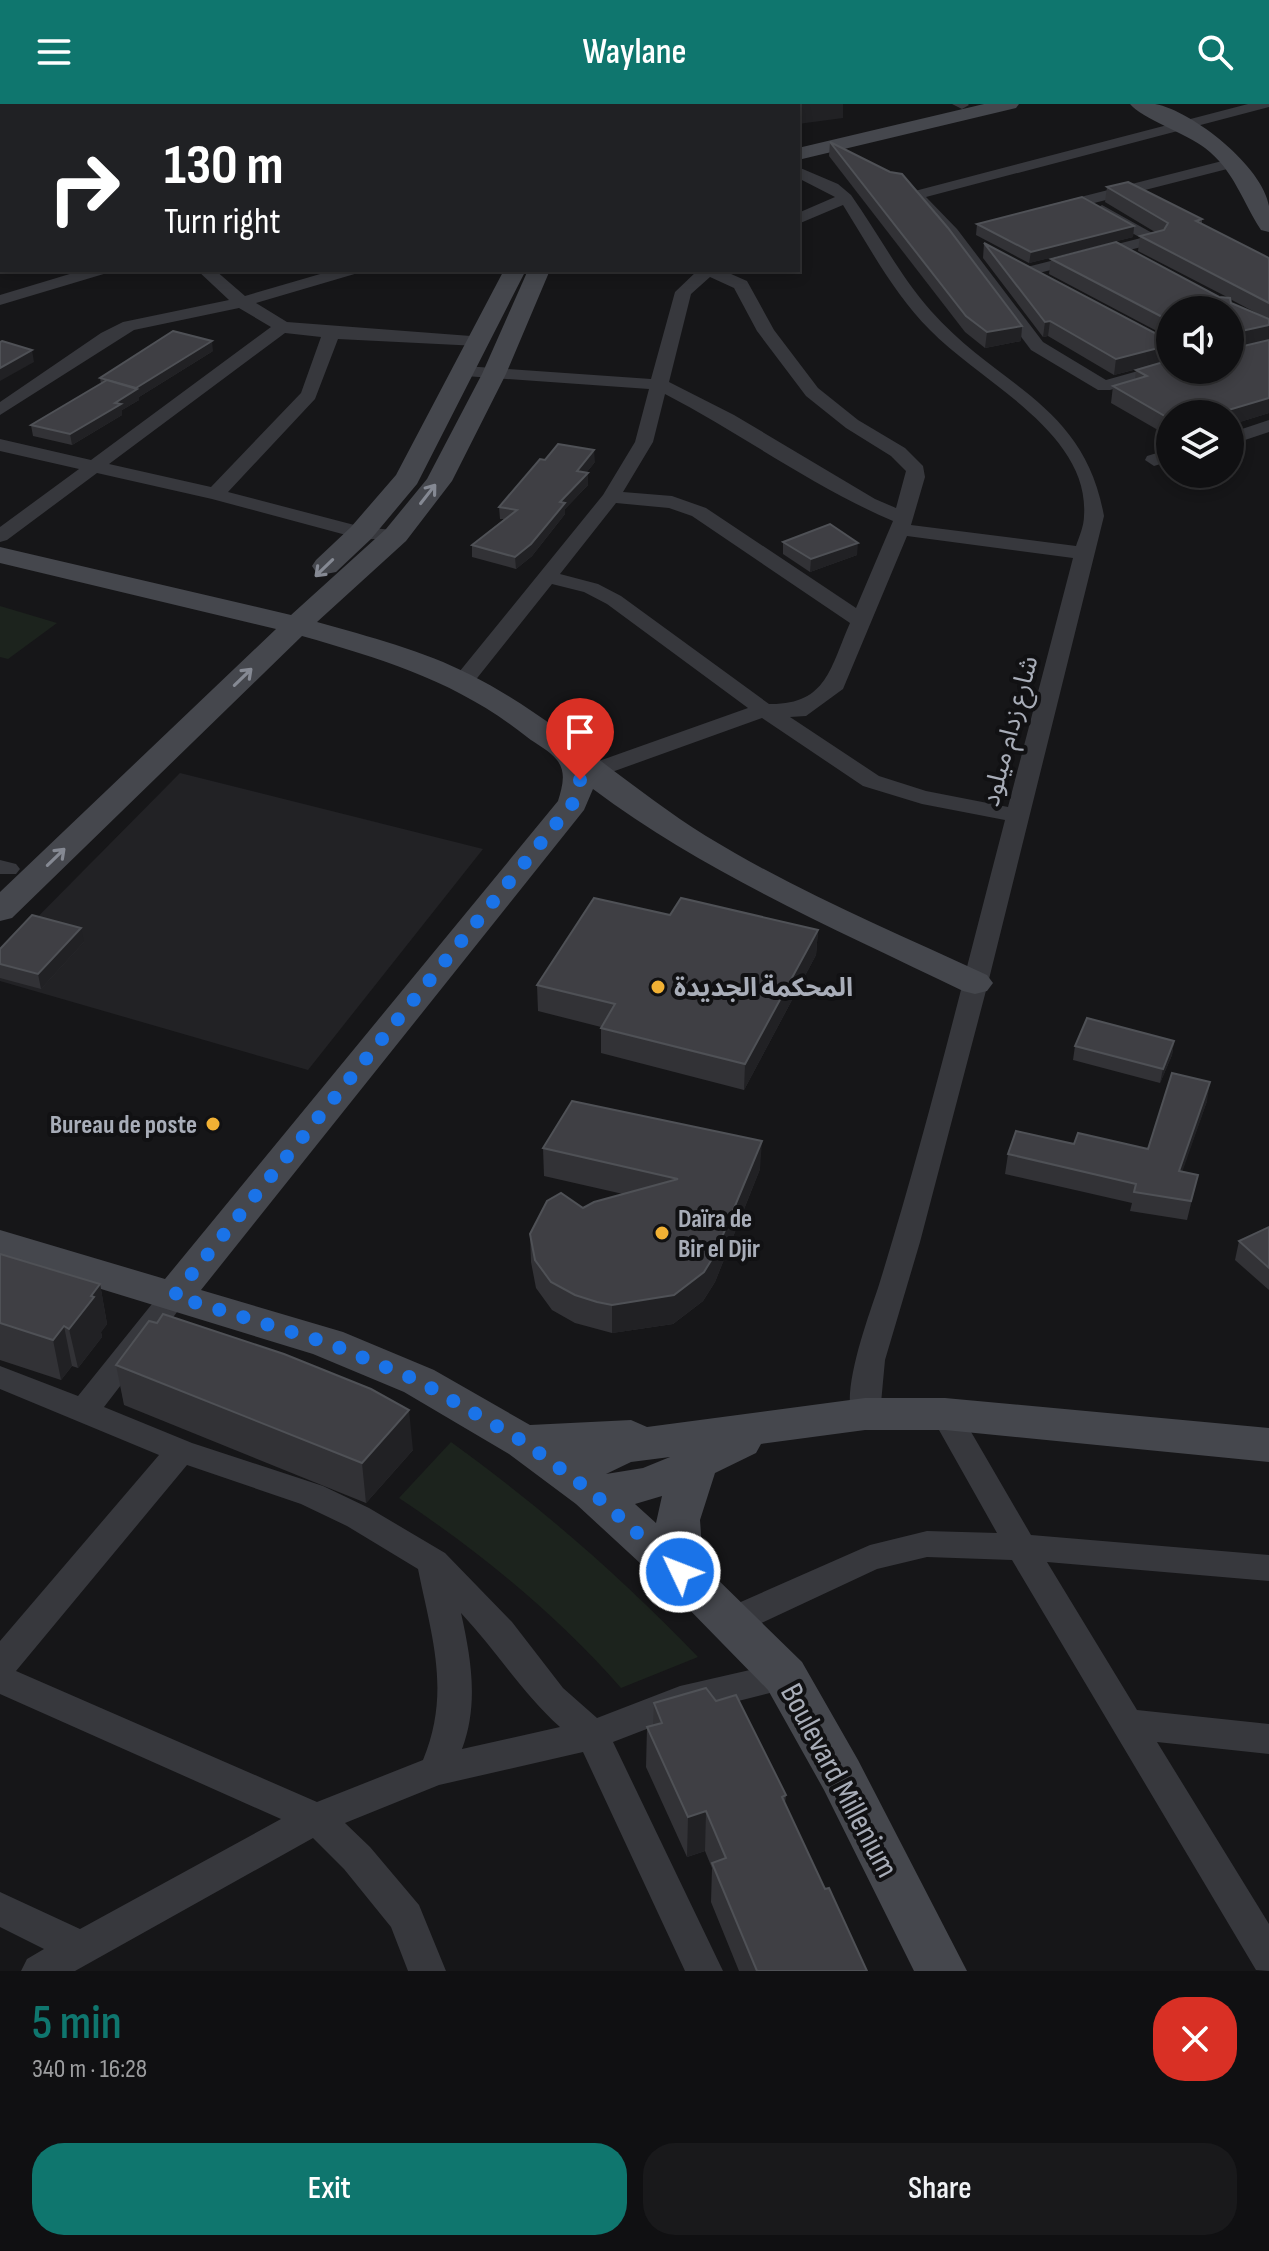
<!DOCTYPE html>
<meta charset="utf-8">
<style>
body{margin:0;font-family:"Sofia Sans Condensed","Noto Sans Arabic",sans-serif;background:#19191b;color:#f1f3f6;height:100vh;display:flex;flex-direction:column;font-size:30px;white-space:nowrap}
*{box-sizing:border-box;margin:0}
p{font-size:26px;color:#9c9d9f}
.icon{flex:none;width:44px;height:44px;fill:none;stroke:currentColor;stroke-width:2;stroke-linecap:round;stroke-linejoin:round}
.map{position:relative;height:1867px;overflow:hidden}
.details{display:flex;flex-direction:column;background:#101012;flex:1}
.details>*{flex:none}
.banner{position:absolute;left:0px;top:0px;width:800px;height:168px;box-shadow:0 4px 12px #0003,0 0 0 2px #303032;background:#202124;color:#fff;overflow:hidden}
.controls{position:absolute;left:1156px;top:192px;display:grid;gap:16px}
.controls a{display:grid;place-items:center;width:88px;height:88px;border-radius:50%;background:#101012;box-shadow:0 4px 12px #0003,0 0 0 2px #303032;font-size:40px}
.pin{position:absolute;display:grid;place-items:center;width:68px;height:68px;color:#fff;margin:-82px -34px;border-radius:50% 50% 50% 0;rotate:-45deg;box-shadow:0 0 8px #0007}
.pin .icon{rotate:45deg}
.me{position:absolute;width:88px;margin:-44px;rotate:313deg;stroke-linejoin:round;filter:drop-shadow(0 0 6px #0008)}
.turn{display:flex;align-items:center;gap:28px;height:168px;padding:0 32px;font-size:36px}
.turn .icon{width:104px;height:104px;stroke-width:2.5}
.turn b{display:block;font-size:56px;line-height:68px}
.round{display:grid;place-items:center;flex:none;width:84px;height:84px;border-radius:32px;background:#19191b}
.head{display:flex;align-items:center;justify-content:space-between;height:136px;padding:0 32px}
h1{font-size:48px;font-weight:600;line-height:60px;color:#0f766e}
.action{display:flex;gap:16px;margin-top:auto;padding:16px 32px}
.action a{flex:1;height:92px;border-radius:32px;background:#0f766e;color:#fff;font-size:32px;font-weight:600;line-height:92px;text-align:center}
.action a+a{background:#19191b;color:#f1f3f6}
header{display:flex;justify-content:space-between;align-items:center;height:104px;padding:0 32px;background:#0f766e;color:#fff;font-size:36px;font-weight:600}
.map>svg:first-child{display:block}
</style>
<header><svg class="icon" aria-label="menu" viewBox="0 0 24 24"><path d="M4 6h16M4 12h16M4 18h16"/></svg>Waylane<svg class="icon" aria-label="search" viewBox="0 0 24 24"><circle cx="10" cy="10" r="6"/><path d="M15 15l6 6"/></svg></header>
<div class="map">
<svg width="1269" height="1867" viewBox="0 0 1269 1867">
<rect width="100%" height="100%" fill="#161618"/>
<path fill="#222225" d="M180,669l303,76 -175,221 -308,-89v-26z"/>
<g fill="#1c231d">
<path d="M0,502l57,17 -49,36 -8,-2z"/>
<path d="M451,1338c90,65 170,135 247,215l-77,31c-64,-73 -141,-136 -222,-190z"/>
</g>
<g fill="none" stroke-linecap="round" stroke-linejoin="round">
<g fill="#37383d" fill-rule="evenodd">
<path d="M294,0h16l-17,2z"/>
<path d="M431,0h16l-17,2z"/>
<path d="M452,0h18l1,2h-18z"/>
<path d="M611,0h19l1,2h-19z"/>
<path d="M683,0h19l-20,2z"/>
<path d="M952,0h16l1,1 -7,4z"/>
<path d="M1248,0h21v3l-343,90 31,32 86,113 63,38 64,-18v8h7l-67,20h-12l-67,-40 -86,-115 -37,-40 3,-3z"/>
<path d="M1234,54l5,2v6l-184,47 -8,-5 2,-3z"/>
<path d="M798,63l40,17 13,11c27,38 49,81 80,116 67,76 153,92 173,205l-116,467 -68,259 -35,118 -5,54 -4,8 -11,4 -11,-4c-15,-27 14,-104 24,-134 48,-154 86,-312 127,-468l-83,-16 -59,-18 -101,-68 -164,59h-16l-3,-5 3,-5 166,-59 -141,-104 -23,-12 -32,-8 -82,103h-16l-3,-5 152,-187 32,-53 14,-53 -184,-13 -9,-5 9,-5 186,13 24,-87 23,-22h24l25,11 27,49 44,58 40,32 47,28 18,18 2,11 -14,48 165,21c3,-9 8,-20 8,-30 6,-84 -104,-134 -154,-186 -36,-36 -60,-82 -87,-125l-45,19v-11l37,-16 -37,-19zM710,173l24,11 23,43 49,65 40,32 45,28 15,15 -10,37 -21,-9 -141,-84 -65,-33 22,-88zM665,290c77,40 148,93 228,127l-37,87 -150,-100 -34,-12 -49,-4 30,-50zM616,399l53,5 23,8 158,107c-20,45 -23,82 -81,81l-148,-108 -23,-12 -38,-10zM907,432l166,22 -65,249 -82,-16 -47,-15 -89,-59 16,-1 37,-27z"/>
<path d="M0,66l2,1v10l-2,-1z"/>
<path d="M1102,101l61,34 -2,3 -126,32h-12l-2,-3 2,-3 118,-30 -45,-25 -2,-3z"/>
<path d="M83,166h26l-2,3 -107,32v-10z"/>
<path d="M197,166h18l30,26 89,-26h26l-2,3 -102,30 31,19 197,15 3,4 -9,5 -140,-7 -23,60 -87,93 134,35 41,4 3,4 -3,4h-42l-149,-40 -115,-26 -90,67 -7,2v-15l79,-58 -79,-18v-12l91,21 180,-133 -32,-19 -105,22 -134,85v-13l101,-69 22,-11 106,-22zM285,229l36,4 -20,56 -90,94 -102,-23z"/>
<path d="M1269,316v12l-39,13v-12z"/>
<path d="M1170,345v12l-16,5 -9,-6 2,-4z"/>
<path d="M0,756l16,4 4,5 -4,5h-16z"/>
<path d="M174,1181l10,4 5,7 -5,7 -80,104 88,36 131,43 46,22 76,45 67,69 51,66 34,30 83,-32 105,-24 12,4 5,10 -5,10 -114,29 -70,27 110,229h-38l-102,-219 -144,33 -94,38 25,24 49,58 27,66h-38l-17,-44 -47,-58 -31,-31 -238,133h-54l6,-12 17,-10 -44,-22v-35l80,37 201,-110 -281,-125v-53l159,-186 -159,-66v-23l78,30 86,-107zM187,1361l114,39 46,22 71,43c14,69 33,123 5,191l-106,42 -301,-131zM461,1509c34,36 61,80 99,114l-98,22c17,-45 9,-91 -1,-136z"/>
<path d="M945,1298l11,4 75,129 238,20v26l-222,-19 90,148 132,14v30l-112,-12 112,182v47l-13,-1 -244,-410 -85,-3 -50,12 -135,63 -12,4 -12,-4 -5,-10 5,-10 152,-67 57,-14 70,2 -67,-119 4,-8z"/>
</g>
<g fill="#45474d" fill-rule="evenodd">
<path d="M984,0h35l-3,4 -218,52v-12z"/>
<path d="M1130,0c8,0 18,0 25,0 38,7 108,63 114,102 0,8 0,18 0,26l-8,-2c-19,-29 -27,-60 -56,-82 -19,-15 -63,-29 -75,-44z"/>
<path d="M504,166h22l-109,214 -46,55 -35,33 -10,2 -10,-2 -4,-6 4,-6 35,-33 45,-52z"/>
<path d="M528,166h22l-44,104 -54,107 -46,60 -89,81c53,15 105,28 154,53 83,42 155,111 235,161 90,55 186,95 281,139l6,8 -6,8 -12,3 -12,-3c-128,-62 -256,-117 -370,-202l-9,21 -383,480 142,42 91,38 96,55 101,-5 16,7 218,-29h80l324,30v34l-324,-32h-80l-104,14 -5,9 -41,20 -15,47 2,28 9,25 91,89 56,98 109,211h-53l-90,-181 -56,-100 -89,-91 -103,-95 -67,-50 -105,-62 -91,-38 -313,-96v-28l165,49 393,-478c4,-14 9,-28 -1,-41 -7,-9 -21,-16 -30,-23 -69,-55 -141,-77 -225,-101l-290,282 -12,3v-29l276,-263 -276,-66v-16l291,68 95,-86 41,-50 55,-105zM670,1353l-27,11 -37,6 25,-12zM662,1392l-6,27 -21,-19z"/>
</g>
<g fill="#53555c" fill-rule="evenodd">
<path d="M82,0h25l-26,2z"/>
<path d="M138,0h25l-26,2z"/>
<path d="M2,47v14l-2,1v-14z"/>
<path d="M0,82h2l-2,16z"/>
</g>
</g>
<g fill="#323236" fill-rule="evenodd">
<path d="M750,0h93v14l-45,-12h-46z"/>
<path d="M830,38l191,199 -36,7 -20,-16 -136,-176z"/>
<path d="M1128,78l74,37v5l67,34v155l-39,12v-11h-60v23l-59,-34 2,-17 22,-6 1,-10 32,-9 -54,14 -66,-39 -5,1 -60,-79 1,-15 182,96h4v31h60v-60h-60v28l-121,-64 2,-15 65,-17 103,55h8l-89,-46 2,-15 15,-4 -50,-30 2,-15zM1230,195l34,18 -33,-14z"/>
<path d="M977,120l157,2 -1,11 -104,26 -53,-28z"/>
<path d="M213,247l-74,46v3l-17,10v5l-50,30 -39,-9 -2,-11 70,-41 -1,-6z"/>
<path d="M595,358l-9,11h2v12l-23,24v5l-33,42 -16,13 -44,-12v-12l32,-26h-4l-1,-12z"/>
<path d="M783,438l74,13 -47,17 -27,-18z"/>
<path d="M670,811l148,15 -2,25 -72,135 -143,-37v-26l-63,-16 -1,-26z"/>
<path d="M84,838l-43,47 -41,-11v-29z"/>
<path d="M1174,937l-2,14 -12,28 -87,-23 2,-14z"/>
<path d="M1207,997l-25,70 16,4 -11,45 -57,-9 2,-8 -127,-29 3,-20 66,-10 74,5z"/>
<path d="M543,1044l217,21 -45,113 -12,19 -30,23 -61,9 -37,-10 -23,-13 -16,-22 -5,-26 -1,-28 53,-26 40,-14 -79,-18z"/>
<path d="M1269,1123v63l-34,-30 4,-19z"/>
<path d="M0,1150l100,30 7,40 -6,8 1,5 -24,31 -6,-2 -11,14 -61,-20z"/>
<path d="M116,1261l297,85 -47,53 -242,-98z"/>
<path d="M654,1599l132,92 -1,8 40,86 42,82h-128l-28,-69 1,-34 -7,-17 -18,6 -41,-90 1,-40 6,-2z"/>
</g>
<g fill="#212124">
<path d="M798,0h45v14l-45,6v-18h-16z"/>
<path d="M1134,122l-1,11 -104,26 2,-11z"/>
<path d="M1050,217l-2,15 -5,1 2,-15z"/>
<path d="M1269,221v15l-39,9 2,-16z"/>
<path d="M1022,222l-1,15 -36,7 2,-16z"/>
<path d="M212,237l1,10 -74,46v3l-17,10v5l-50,30 -2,-11 66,-46z"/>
<path d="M1170,241v15l-56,15 2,-16z"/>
<path d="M32,246l2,12 -34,19v-13z"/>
<path d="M1269,294v15l-39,12v-11h-15z"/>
<path d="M594,346l1,12 -17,21 -1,-12z"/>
<path d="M588,369v12l-23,24v5l-33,42 -16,13 -1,-12 45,-55z"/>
<path d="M858,439l-1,12 -47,17 1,-13z"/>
<path d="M81,824l3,14 -43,47 -3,-15z"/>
<path d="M818,826l-2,25 -72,135 1,-26z"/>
<path d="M1174,937l-2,14 -12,28 3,-14z"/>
<path d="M1210,978l-3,19 -31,89 3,-19z"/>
<path d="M762,1037l-2,28 -45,113 -12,19 -30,23 -61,9v-28z"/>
<path d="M100,1180l7,40 -6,8 1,5 -24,31 -9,-39z"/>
<path d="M64,1222l8,40 -11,14 -8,-40z"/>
<path d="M409,1306l4,40 -47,53 -4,-40z"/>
<path d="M706,1707l-1,40 -18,6 1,-40z"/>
</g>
<g fill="#3f3f44" stroke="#4f5156" stroke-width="2">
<path d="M769,0h29l-16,2h-11z"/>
<path d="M830,38l60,30 12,2 46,54 74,98 -35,6 -21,-16z"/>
<path d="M1128,78l74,37 -6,2 73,37v45l-129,-67 24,-6 4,-7 -61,-36z"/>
<path d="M1082,93l52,29 -103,26 -54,-28z"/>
<path d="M1116,138l103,55 11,1 1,5 38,16v6l-37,8 -1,16 38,-9v58l-54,16h-45v5l-57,-33 34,-10 -11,-6 34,-10v10h60v-60h-60v11l-119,-62z"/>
<path d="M984,139l182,96h4v6l-54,14 -66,-38 -5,1z"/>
<path d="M173,227l39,10 -76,47 -36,-10z"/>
<path d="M2,237l30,9 -32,18v-26z"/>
<path d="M107,276l30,9 -22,14 6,1 -51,30 -39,-9z"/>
<path d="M558,340l36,6 -17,21 11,2 -28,29 5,1 -34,41 -16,13 -43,-12 45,-35 -18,-3 41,-48 5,1z"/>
<path d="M830,420l28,19 -47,16 -28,-17z"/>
<path d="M594,794l76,17 11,-17 137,32 -73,134 -144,-36 14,-24 -78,-19z"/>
<path d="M32,811l49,13 -43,46 -38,-10v-15z"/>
<path d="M1087,914l87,23 -11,28 -88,-23z"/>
<path d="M1172,969l38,9 -31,89 19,4 -7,26 -57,-9 2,-8 -128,-30 8,-23 58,13 4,-11 70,16z"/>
<path d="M572,997l190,40 -47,113 -11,18 -30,23 -62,10 -15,-3 -22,-7 -24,-13 -16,-22 -5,-26 17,-33 14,-8 22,15 11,-6 84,-23 -135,-31z"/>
<path d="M1269,1123v41l-30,-27z"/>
<path d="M0,1150l100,30 -9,12 3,1 -25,32 -5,-3 -11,14 -53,-17z"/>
<path d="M163,1210l121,40 87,35 38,21 -47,53 -246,-98 33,-44 8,2z"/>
<path d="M706,1584l10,13 20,-6 50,100 -4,2 43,92 4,-1 38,83h-110l-45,-108 14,-5 -20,-47 -18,6 -41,-90 15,-4 -8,-20z"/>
</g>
<defs><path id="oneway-shaft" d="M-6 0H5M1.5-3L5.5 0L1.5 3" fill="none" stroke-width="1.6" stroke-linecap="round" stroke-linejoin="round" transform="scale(2)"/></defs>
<g stroke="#858993">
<use href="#oneway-shaft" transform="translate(428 390) rotate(-52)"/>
<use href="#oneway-shaft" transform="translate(324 464) rotate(136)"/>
<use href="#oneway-shaft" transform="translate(243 573) rotate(-44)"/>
<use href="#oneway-shaft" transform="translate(56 753) rotate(-44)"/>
</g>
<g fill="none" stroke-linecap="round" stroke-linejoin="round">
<path stroke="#1a73e8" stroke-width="14" stroke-dasharray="0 25.2" d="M580,676l-7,23 -399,493 154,47 91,38 105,61 68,50 88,80"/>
</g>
<g fill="#f2b134" stroke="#111113" stroke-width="3">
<circle cx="658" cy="883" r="8"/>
<circle cx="213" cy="1020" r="8"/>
<circle cx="662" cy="1129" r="8"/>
</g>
<g text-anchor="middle" stroke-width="8" stroke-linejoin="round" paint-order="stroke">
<g font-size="26" fill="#a8adb8" stroke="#111113">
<text transform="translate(1009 627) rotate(-75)" y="9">شارع زدام ميلود</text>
</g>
<g font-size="26" font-weight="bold" fill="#a8adb8" stroke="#111113" text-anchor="start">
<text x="674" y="892">المحكمة الجديدة</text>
<text x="197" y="1029" text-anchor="end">Bureau de poste</text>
<text x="678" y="1123">Daïra de<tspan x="678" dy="30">Bir el Djir</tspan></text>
</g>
<g font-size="32" fill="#a8adb8" stroke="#111113">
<text transform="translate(840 1676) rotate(62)" y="11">Boulevard Millenium</text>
</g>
</g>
</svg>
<div class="controls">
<a><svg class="icon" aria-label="sound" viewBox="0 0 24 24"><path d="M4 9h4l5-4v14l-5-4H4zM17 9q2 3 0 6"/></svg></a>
<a><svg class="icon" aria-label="layers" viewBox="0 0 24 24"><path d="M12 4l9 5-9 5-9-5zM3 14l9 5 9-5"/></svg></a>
</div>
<div class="pin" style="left:580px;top:676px;background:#d93025"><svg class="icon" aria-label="arrive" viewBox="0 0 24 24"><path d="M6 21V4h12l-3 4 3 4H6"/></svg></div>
<svg class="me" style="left:680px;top:1468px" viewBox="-20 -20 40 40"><circle r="17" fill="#1a73e8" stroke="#fff" stroke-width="3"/><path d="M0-11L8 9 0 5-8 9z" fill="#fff"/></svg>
<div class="banner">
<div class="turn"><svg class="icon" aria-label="right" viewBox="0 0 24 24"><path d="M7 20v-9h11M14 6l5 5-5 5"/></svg><div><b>130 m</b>Turn right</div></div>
</div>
</div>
<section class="details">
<div class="head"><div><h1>5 min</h1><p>340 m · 16:28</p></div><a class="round" style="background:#d93025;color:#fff"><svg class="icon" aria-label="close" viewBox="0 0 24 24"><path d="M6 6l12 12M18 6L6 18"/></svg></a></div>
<div class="action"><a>Exit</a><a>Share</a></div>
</section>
